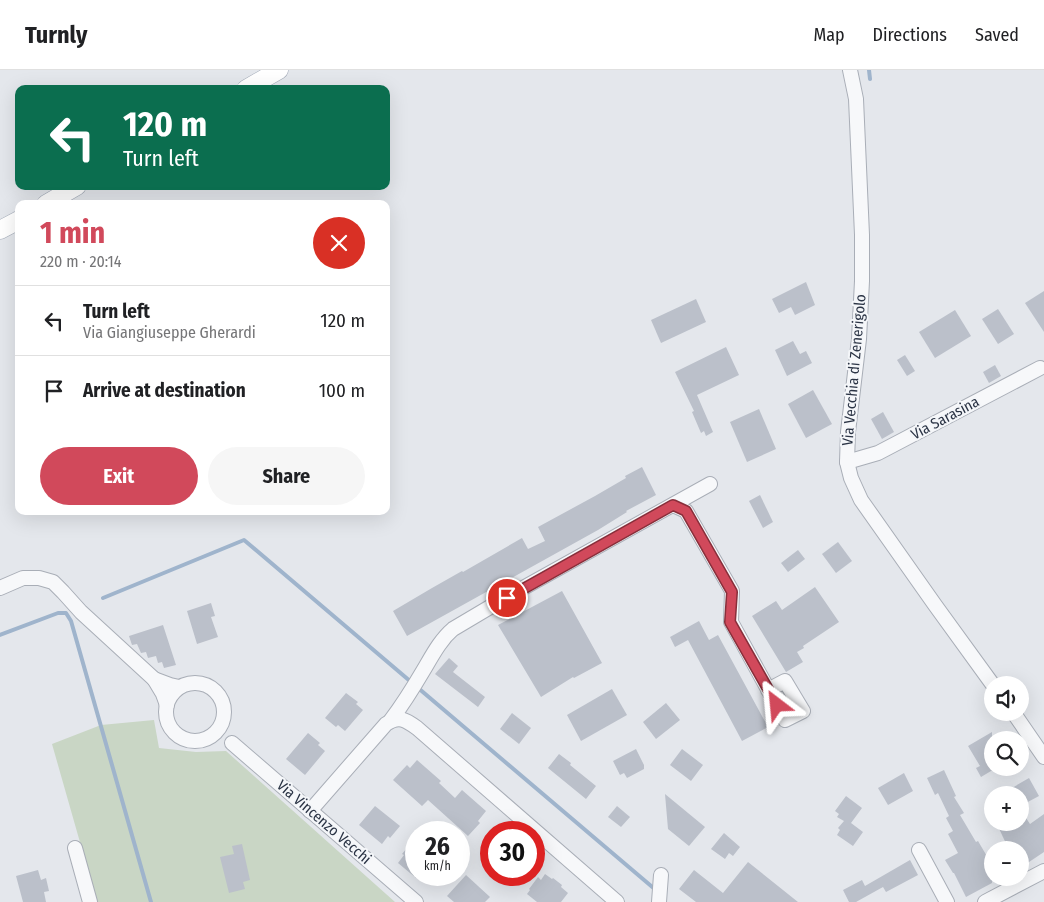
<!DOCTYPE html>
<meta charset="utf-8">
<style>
body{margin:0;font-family:"Fira Sans Condensed",sans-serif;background:#f6f6f6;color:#202124;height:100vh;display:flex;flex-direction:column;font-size:19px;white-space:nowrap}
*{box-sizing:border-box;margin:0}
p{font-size:16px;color:#757577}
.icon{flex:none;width:28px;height:28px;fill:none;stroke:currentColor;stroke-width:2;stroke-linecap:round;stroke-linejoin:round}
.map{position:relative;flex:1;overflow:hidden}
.panel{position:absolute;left:15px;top:130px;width:375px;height:315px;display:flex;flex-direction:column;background:#fff;border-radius:10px;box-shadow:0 5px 20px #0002}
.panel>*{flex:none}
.top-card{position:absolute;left:15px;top:15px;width:375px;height:105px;border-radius:10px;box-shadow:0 5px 20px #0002;background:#0b6e4f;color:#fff;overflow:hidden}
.buttons{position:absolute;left:984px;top:606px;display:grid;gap:10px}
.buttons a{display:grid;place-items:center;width:45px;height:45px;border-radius:50%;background:#fff;box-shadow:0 5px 20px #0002;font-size:25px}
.speed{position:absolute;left:405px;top:751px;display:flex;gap:10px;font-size:25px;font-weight:700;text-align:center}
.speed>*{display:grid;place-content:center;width:65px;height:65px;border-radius:50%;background:#fff;box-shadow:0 5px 20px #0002;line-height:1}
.speed small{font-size:12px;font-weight:400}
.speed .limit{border:8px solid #d22;background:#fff;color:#111}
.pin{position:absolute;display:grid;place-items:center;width:42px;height:42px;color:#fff;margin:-21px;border:2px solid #fff;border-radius:50%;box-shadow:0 1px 5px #0007}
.me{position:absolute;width:55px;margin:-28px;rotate:331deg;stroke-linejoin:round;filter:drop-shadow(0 0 4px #0008)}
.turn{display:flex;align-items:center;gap:18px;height:105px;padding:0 25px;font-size:22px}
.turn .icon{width:65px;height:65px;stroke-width:2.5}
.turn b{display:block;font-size:35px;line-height:42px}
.round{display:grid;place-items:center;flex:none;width:52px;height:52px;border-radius:26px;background:#f6f6f6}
.overview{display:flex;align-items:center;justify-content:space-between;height:85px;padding:0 25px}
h1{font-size:30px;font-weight:700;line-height:38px;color:#d1495b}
.action{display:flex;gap:10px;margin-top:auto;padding:10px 25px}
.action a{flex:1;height:58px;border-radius:30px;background:#d1495b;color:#fff;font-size:20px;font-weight:700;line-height:58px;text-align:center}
.action a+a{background:#f6f6f6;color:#202124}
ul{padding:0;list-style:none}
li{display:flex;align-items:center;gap:15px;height:70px;padding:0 25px;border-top:1px solid #e0e0e0}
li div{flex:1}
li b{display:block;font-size:19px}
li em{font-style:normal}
header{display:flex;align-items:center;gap:30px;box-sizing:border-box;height:70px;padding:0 25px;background:#fff;border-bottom:1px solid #e0e0e0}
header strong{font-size:24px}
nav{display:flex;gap:28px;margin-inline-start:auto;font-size:18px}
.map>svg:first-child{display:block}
</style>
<header>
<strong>Turnly</strong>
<nav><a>Map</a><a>Directions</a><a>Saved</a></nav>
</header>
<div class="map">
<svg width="1044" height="832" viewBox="0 0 1044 832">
<rect width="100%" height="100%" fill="#e4e7ec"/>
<path fill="#c9d6c5" d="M154,650l5,28 37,4 30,-1 169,151h-298l-45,-158 49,-19z"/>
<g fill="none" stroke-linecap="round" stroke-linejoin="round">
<g stroke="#9fb4cc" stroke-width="4">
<path d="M869,0l1,9"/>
<path d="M103,528l141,-58 413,351"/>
<path d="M0,565l58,-22h8l5,8 80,281"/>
</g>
</g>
<g fill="#bbc0ca">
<path d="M806,212l9,23 -20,10 -4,-8 -12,6 -7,-14z"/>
<path d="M1044,221v41l-19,-29z"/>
<path d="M696,229l10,23 -45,21 -10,-23z"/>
<path d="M998,239l16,25 -16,10 -16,-25z"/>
<path d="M955,240l16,26 -36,22 -16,-26z"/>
<path d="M793,271l7,13 6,-3 6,12 -25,13 -12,-26z"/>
<path d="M726,277l13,28 -42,20 16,37 -7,4 -2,-5 -3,2 -9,-21 2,-1 -19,-39z"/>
<path d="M905,285l10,16 -8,5 -10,-16z"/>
<path d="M995,295l6,11 -12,7 -6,-11z"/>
<path d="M813,320l19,34 -26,14 -18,-34z"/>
<path d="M759,339l17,40 -29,13 -17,-40z"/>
<path d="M883,342l11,20 -12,7 -11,-20z"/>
<path d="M642,397l14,28 -30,16 1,1 -29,18 -191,106 -14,-25 39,-23 30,-17 1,1 59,-34 6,11 17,-8 -7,-14 57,-31 31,-18 -1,-2z"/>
<path d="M760,425l13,27 -10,6 -14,-27z"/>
<path d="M838,472l14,19 -16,12 -14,-19z"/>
<path d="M798,480l7,9 -17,13 -7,-9z"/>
<path d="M815,517l24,35 -36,24 1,2 -7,4 6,10 -17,10 -34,-56 24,-15 6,9z"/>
<path d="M562,521l40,72 -28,15 -1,-1 -32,20 -43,-72z"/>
<path d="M211,533l4,13 -4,1 7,20 -21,7 -10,-33z"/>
<path d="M699,551l10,19 9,-5 50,92 -26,14 -54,-101 -13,7 -5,-10z"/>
<path d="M163,555l13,40 -12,3 -2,-6 -4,1 -2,-7 -8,2 -2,-6 -5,1 -4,-9 -5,1 -3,-9z"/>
<path d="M449,588l9,8 -5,6 32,25 -7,10 -43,-33z"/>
<path d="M612,619l15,26 -46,26 -14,-26z"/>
<path d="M346,623l12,9 -2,2 7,6 -18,21 -7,-6 -2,2 -11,-9z"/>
<path d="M666,633l14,17 -24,19 -13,-17z"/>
<path d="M512,643l19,15 -12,16 -19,-15z"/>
<path d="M992,662v36h4l-15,9 -5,-9 4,-2 -12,-20z"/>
<path d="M308,663l12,10 -2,2 7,6 -20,24 -19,-16z"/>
<path d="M636,679l8,16v4l-17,9 -3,-5 -4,2 -7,-14z"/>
<path d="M682,679l21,16 -12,16 -21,-16z"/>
<path d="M559,684l12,9 -1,2 26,21 -10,13 -38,-31z"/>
<path d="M417,690l24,21 -2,2 16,15 7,-8 24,21 -8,10 2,2 -12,13 -40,-36 -6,6 -29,-26 14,-15 3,3z"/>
<path d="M944,700l12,26 -2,1 10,16 -4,2 16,27 2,-1 10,17 4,-2v27l-26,14 -12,-24h-1l-8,-13 13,-7 -10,-19 5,-3 -7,-13 3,-2 -11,-23 -3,2 -8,-17z"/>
<path d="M904,703l9,18 -25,14 -10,-17z"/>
<path d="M1029,708l10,18 -15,8 -4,-9h-20z"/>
<path d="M665,724l40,33 -16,19 -21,-17z"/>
<path d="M846,726l16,12 -11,15 12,9 -10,14 -16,-11 3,-5 -2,-2 6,-7 -7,-4 2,-3 -4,-3z"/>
<path d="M375,736l25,20 -10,12 -2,-2 -6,8 -23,-19z"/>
<path d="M617,736l13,11 -9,10 -13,-10z"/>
<path d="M1044,744v38l-24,16v-18h-11l-13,-28h24v-1l6,-3 4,6z"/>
<path d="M724,763l16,14 -7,9 -4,-3 -4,6 -14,-10z"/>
<path d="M416,767v41l-18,-15 6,-8 -2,-1z"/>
<path d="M242,774l8,36 -7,2 2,7 -16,4 -9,-36 14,-3 -2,-8z"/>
<path d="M910,790l8,15 -32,17 -3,-5 -27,15h-7l-6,-12 19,-10 3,6z"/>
<path d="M748,792l50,40h-102l-17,-13 15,-19 29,23z"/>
<path d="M38,800l3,10 5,-2 3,13 -5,1 2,10h-23l-7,-26z"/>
<path d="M545,804l7,5 1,-1 9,7 -1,2 7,6 -7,9h-24l-10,-8 3,-4 -1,-1 9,-12 3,3z"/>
<path d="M466,805l24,22 -5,5h-31l-7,-6z"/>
</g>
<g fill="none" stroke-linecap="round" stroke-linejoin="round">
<g stroke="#a9aeb7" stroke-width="16">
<g id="minor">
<path d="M850,0l6,29 6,136v46l-3,58 -11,93 -1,30 4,16 10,22 74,105 58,80"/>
<path d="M847,392l31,-9 162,-85"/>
<path d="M673,435l13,6 46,80 -1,31 54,98 18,-9 -18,-30 -17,9"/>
<path d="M0,518l23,-10h16l14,4 10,10 18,20 73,67"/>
<circle cx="195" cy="642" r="29"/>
<path d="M167,635l-4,-11 -9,-15 16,6 9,2"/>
<path d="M1013,642l31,45"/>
<path d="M391,650c12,-16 22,-32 32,-49 9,-15 17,-31 30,-42l54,-32 203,-113"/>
<path d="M232,673l184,159"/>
<path d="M310,741l76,-87c13,-9 20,-4 31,4l200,174"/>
<path d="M75,778l15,54"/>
<path d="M919,780l28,52"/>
<path d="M659,832l2,-27"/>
<path d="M985,832l59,-31"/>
</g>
</g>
<g stroke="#a3abb8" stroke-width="19">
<g id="major">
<path d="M246,19l33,-19"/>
<path d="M46,134l31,-18"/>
<path d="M0,160l19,-10"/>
</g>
</g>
<use href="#minor" stroke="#f7f8fa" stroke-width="14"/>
<use href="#major" stroke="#fff" stroke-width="18"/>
</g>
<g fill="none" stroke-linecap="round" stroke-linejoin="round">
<g stroke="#882f3b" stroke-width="12">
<path id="route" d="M507,528l166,-93 13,6 46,81 -2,30 47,83"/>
</g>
<use href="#route" stroke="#d1495b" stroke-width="9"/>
</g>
<g text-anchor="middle" stroke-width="4" stroke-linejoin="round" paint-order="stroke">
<g font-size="15" fill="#2b3445" stroke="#f4f6f9">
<text transform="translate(854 300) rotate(-85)" y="5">Via Vecchia di Zenerigolo</text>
<text transform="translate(945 348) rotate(-28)" y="5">Via Sarasina</text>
<text transform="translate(324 752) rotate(41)" y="5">Via Vincenzo Vecchi</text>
</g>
</g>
</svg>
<div class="buttons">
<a><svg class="icon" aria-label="sound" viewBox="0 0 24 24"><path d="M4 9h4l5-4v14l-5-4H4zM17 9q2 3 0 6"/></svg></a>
<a><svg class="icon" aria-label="search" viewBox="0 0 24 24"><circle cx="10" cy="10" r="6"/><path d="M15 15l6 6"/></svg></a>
<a>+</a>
<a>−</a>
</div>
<div class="speed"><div>26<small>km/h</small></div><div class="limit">30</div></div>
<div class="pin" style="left:507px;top:528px;background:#d93025"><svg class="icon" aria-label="arrive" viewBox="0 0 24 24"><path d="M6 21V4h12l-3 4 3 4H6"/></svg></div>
<svg class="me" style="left:777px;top:635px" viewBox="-20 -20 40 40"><path d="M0-17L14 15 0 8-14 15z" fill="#d1495b" stroke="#fff" stroke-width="4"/></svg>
<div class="top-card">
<div class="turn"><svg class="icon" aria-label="left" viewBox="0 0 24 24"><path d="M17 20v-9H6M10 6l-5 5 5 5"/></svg><div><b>120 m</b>Turn left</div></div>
</div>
<section class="panel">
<div class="overview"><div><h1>1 min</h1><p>220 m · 20:14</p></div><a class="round" style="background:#d93025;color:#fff"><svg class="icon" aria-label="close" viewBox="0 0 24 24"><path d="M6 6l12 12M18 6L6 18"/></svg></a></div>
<ul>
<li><svg class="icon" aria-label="left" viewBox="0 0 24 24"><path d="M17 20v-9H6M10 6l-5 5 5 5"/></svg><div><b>Turn left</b><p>Via Giangiuseppe Gherardi</p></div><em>120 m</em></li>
<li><svg class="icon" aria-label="arrive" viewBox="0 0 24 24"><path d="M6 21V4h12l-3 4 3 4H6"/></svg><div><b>Arrive at destination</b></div><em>100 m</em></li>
</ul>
<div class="action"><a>Exit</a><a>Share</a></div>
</section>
</div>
